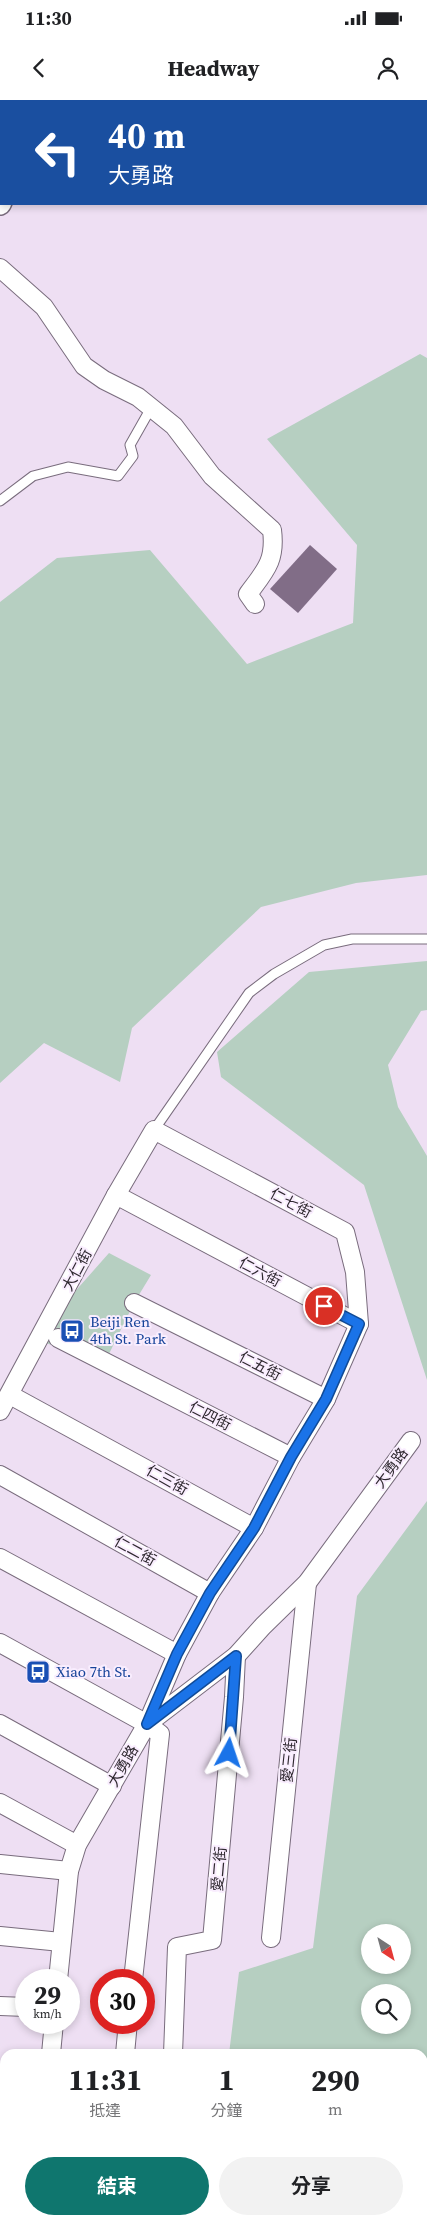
<!DOCTYPE html>
<html lang="zh-TW">
<meta charset="utf-8">
<style>
body{margin:0;font-family:"Source Serif 4","Noto Sans TC",serif;background:#f2f2f2;color:#202124;height:100vh;display:flex;flex-direction:column;font-size:19px;white-space:nowrap}
*{box-sizing:border-box;margin:0}
p{font-size:16px;color:#757577}
.icon{flex:none;width:28px;height:28px;fill:none;stroke:currentColor;stroke-width:2;stroke-linecap:round;stroke-linejoin:round}
.map{position:relative;flex:1;overflow:hidden}
.side{position:absolute;left:0px;top:1949px;width:428px;height:176px;display:flex;flex-direction:column;background:#fff;border-radius:15px 15px 0 0;box-shadow:0 2px 8px #0003}
.side>*{flex:none}
.guide{position:absolute;left:0px;top:0px;width:428px;height:105px;box-shadow:0 2px 8px #0003;background:#1a4fa0;color:#fff;overflow:hidden}
.needle{width:32px;rotate:144deg}
.tools{position:absolute;left:361px;top:1824px;display:grid;gap:10px}
.tools a{display:grid;place-items:center;width:50px;height:50px;border-radius:50%;background:#fff;box-shadow:0 2px 8px #0003;font-size:25px}
.speed{position:absolute;left:15px;top:1869px;display:flex;gap:10px;font-size:25px;font-weight:700;text-align:center}
.speed>*{display:grid;place-content:center;width:65px;height:65px;border-radius:50%;background:#fff;box-shadow:0 2px 8px #0003;line-height:1}
.speed small{font-size:12px;font-weight:400}
.speed .limit{border:8px solid #d22;background:#fff;color:#111}
.pin{position:absolute;display:grid;place-items:center;width:42px;height:42px;color:#fff;margin:-21px;border:2px solid #fff;border-radius:50%;box-shadow:0 1px 5px #0007}
.me{position:absolute;width:55px;margin:-28px;rotate:5deg;stroke-linejoin:round;filter:drop-shadow(0 0 4px #0008)}
.turn{display:flex;align-items:center;gap:18px;height:105px;padding:0 25px;font-size:22px}
.turn .icon{width:65px;height:65px;stroke-width:2.5}
.turn b{display:block;font-size:35px;line-height:42px}
.eta{display:flex;justify-content:space-evenly;align-items:center;height:85px;text-align:center}
.eta b{font-size:30px;font-weight:700;line-height:35px}
.button{display:flex;gap:10px;margin-top:auto;padding:10px 25px}
.button a{flex:1;height:58px;border-radius:30px;background:#0f766e;color:#fff;font-size:20px;font-weight:700;line-height:58px;text-align:center}
.button a+a{background:#f2f2f2;color:#202124}
.status{display:flex;justify-content:space-between;align-items:center;height:35px;padding:0 25px;background:#fff;direction:ltr}
.status svg{height:14px;fill:currentColor}
header{display:flex;justify-content:space-between;align-items:center;height:65px;padding:0 25px;background:#fff;font-size:22px;font-weight:700}
.map>svg:first-child{display:block}
</style>
<div class="status"><b>11:30</b><svg viewBox="0 0 49 12"><path d="M0 12V9h3v3zM5 12V6h3v6zM10 12V3h3v9zM15 12V0h3v12zM26 1h20v11H26zM47 4h2v5h-2z"/></svg></div>
<header><svg class="icon" aria-label="back" viewBox="0 0 24 24"><path d="M15 5l-7 7 7 7"/></svg>Headway<svg class="icon" aria-label="person" viewBox="0 0 24 24"><circle cx="12" cy="8" r="4"/><path d="M4 21q1-7 8-7t8 7"/></svg></header>
<div class="map">
<svg width="427" height="2124" viewBox="0 0 427 2124">
<rect width="100%" height="100%" fill="#eedff3"/>
<g fill="#b6cfc1" fill-rule="evenodd">
<path d="M420,254l7,4v517l-71,8 -95,24 -129,121 -12,54 -76,-39 -44,40v-481l57,-44 93,-8 97,114 106,-41 4,-78 -90,-106z"/>
<path d="M427,861v49l-6,1 -33,54 10,42 29,49v224l-63,-195 -143,-108 -4,-25 92,-80z"/>
<path d="M109,1153l42,22 -17,28 -29,59 -72,-23z"/>
<path d="M427,1401v723h-207v-4h202v-166h-193l10,-82 74,-24 44,-352zM402,1832v33h-32v-33zM402,1892v33h-32v-33z"/>
<path d="M0,1993h5v103l-5,3z"/>
</g>
<path fill="#816d87" d="M310,445l27,24 -39,44 -28,-24z"/>
<g fill="none" stroke-linecap="round" stroke-linejoin="round">
<g stroke="#796c7d" stroke-width="11">
<g id="service">
<path d="M0,401l33,-25 35,-9 50,9 15,-20 -3,-11 21,-37"/>
<path d="M154,1030l95,-137 25,-19 50,-29 28,-6h75"/>
</g>
</g>
<g stroke="#796c7d" stroke-width="20">
<g id="minor">
<path d="M0,168l44,39 40,59 20,14 34,17 36,29 38,50 60,54c4,31 -7,41 -24,64l7,10"/>
<path d="M116,1095l243,129"/>
<path d="M134,1203l192,96"/>
<path d="M58,1238l233,119"/>
<path d="M10,1295l244,133"/>
<path d="M0,1311l116,-216 38,-65 191,102 10,40 4,52 -33,75 -35,58 -37,71 -44,65 -33,61 -30,70"/>
<path d="M0,1375l210,118"/>
<path d="M0,1458l177,96"/>
<path d="M0,1543l147,81 13,10 -27,246"/>
<path d="M0,1624l112,62"/>
<path d="M0,1703l77,42"/>
<path d="M0,1764l69,7"/>
<path d="M0,1836l61,6"/>
<path d="M271,1838l36,-355"/>
<path d="M58,1880l11,-109 8,-26 70,-121 89,-68 27,-30 44,-43 104,-142"/>
<path d="M0,1906l26,1"/>
<path d="M51,1954l3,-32"/>
<path d="M125,1954l3,-32"/>
<path d="M173,1954l4,-107 35,-7 22,-243 2,-41"/>
<path d="M0,1978h5"/>
<path d="M4,2124l3,-4"/>
<path d="M92,2124l1,-4"/>
<path d="M146,2124l1,-4"/>
</g>
</g>
<g stroke="#796c7d" stroke-width="24">
<g id="tertiary">
<path d="M73,1l1,-1"/>
<path d="M0,104l1,-2"/>
</g>
</g>
<use href="#service" stroke="#fff" stroke-width="9"/>
<use href="#minor" stroke="#fff" stroke-width="18"/>
<use href="#tertiary" stroke="#fff" stroke-width="21"/>
</g>
<g fill="none" stroke-linecap="round" stroke-linejoin="round">
<g stroke="#114b97" stroke-width="12">
<path id="route" d="M229,1653l7,-97 -89,68 30,-70 33,-61 44,-65 37,-71 35,-58 33,-75 -35,-18"/>
</g>
<use href="#route" stroke="#1a73e8" stroke-width="9"/>
</g>
<defs>
<g id="bus-square" transform="scale(1.25)"><rect x="-9" y="-9" width="18" height="18" rx="4" fill="#1a4fb4" stroke="#f9edfe"/><path d="M-5-6H5V4H4V6H2V4H-2V6H-4V4H-5ZM-3.5-4V0h7V-4ZM-3.5 1.2v1.5H-2V1.2ZM2 1.2v1.5H3.5V1.2Z" fill="#fff"/></g>
</defs>
<g fill-rule="evenodd">
<use href="#bus-square" x="72" y="1231"/>
<use href="#bus-square" x="38" y="1572"/>
</g>
<g text-anchor="middle" stroke-width="4" stroke-linejoin="round" paint-order="stroke">
<g font-size="15" fill="#2e282f" stroke="#f9edfe">
<text transform="translate(291 1103) rotate(28)" y="5">仁七街</text>
<text transform="translate(77 1170) rotate(-62)" y="5">大仁街</text>
<text transform="translate(260 1172) rotate(28)" y="5">仁六街</text>
<text transform="translate(260 1266) rotate(27)" y="5">仁五街</text>
<text transform="translate(210 1316) rotate(27)" y="5">仁四街</text>
<text transform="translate(391 1368) rotate(-54)" y="5">大勇路</text>
<text transform="translate(167 1380) rotate(29)" y="5">仁三街</text>
<text transform="translate(135 1451) rotate(29)" y="5">仁二街</text>
<text transform="translate(289 1660) rotate(-84)" y="5">愛三街</text>
<text transform="translate(123 1666) rotate(-60)" y="5">大勇路</text>
<text transform="translate(219 1769) rotate(-85)" y="5">愛二街</text>
</g>
<g font-size="15" fill="#164399" stroke="#f9edfe" text-anchor="start">
<text x="90" y="1227">Beiji Ren<tspan x="90" dy="17">4th St. Park</tspan></text>
<text x="56" y="1577">Xiao 7th St.</text>
</g>
</g>
</svg>
<div class="tools">
<a><svg class="needle" viewBox="-14 -14 28 28"><path d="M0-13l5 13h-10z" fill="#e53935"/><path d="M0 13l5-13h-10z" fill="#757577"/></svg></a>
<a><svg class="icon" aria-label="search" viewBox="0 0 24 24"><circle cx="10" cy="10" r="6"/><path d="M15 15l6 6"/></svg></a>
</div>
<div class="speed"><div>29<small>km/h</small></div><div class="limit">30</div></div>
<div class="pin" style="left:324px;top:1206px;background:#d93025"><svg class="icon" aria-label="arrive" viewBox="0 0 24 24"><path d="M6 21V4h12l-3 4 3 4H6"/></svg></div>
<svg class="me" style="left:229px;top:1653px" viewBox="-20 -20 40 40"><path d="M0-17L14 15 0 8-14 15z" fill="#1a73e8" stroke="#fff" stroke-width="4"/></svg>
<div class="guide">
<div class="turn"><svg class="icon" aria-label="left" viewBox="0 0 24 24"><path d="M17 20v-9H6M10 6l-5 5 5 5"/></svg><div><b>40 m</b>大勇路</div></div>
</div>
<section class="side">
<div class="eta">
<div><b>11:31</b><p>抵達</p></div>
<div><b>1</b><p>分鐘</p></div>
<div><b>290</b><p>m</p></div>
</div>
<div class="button"><a>結束</a><a>分享</a></div>
</section>
</div>
